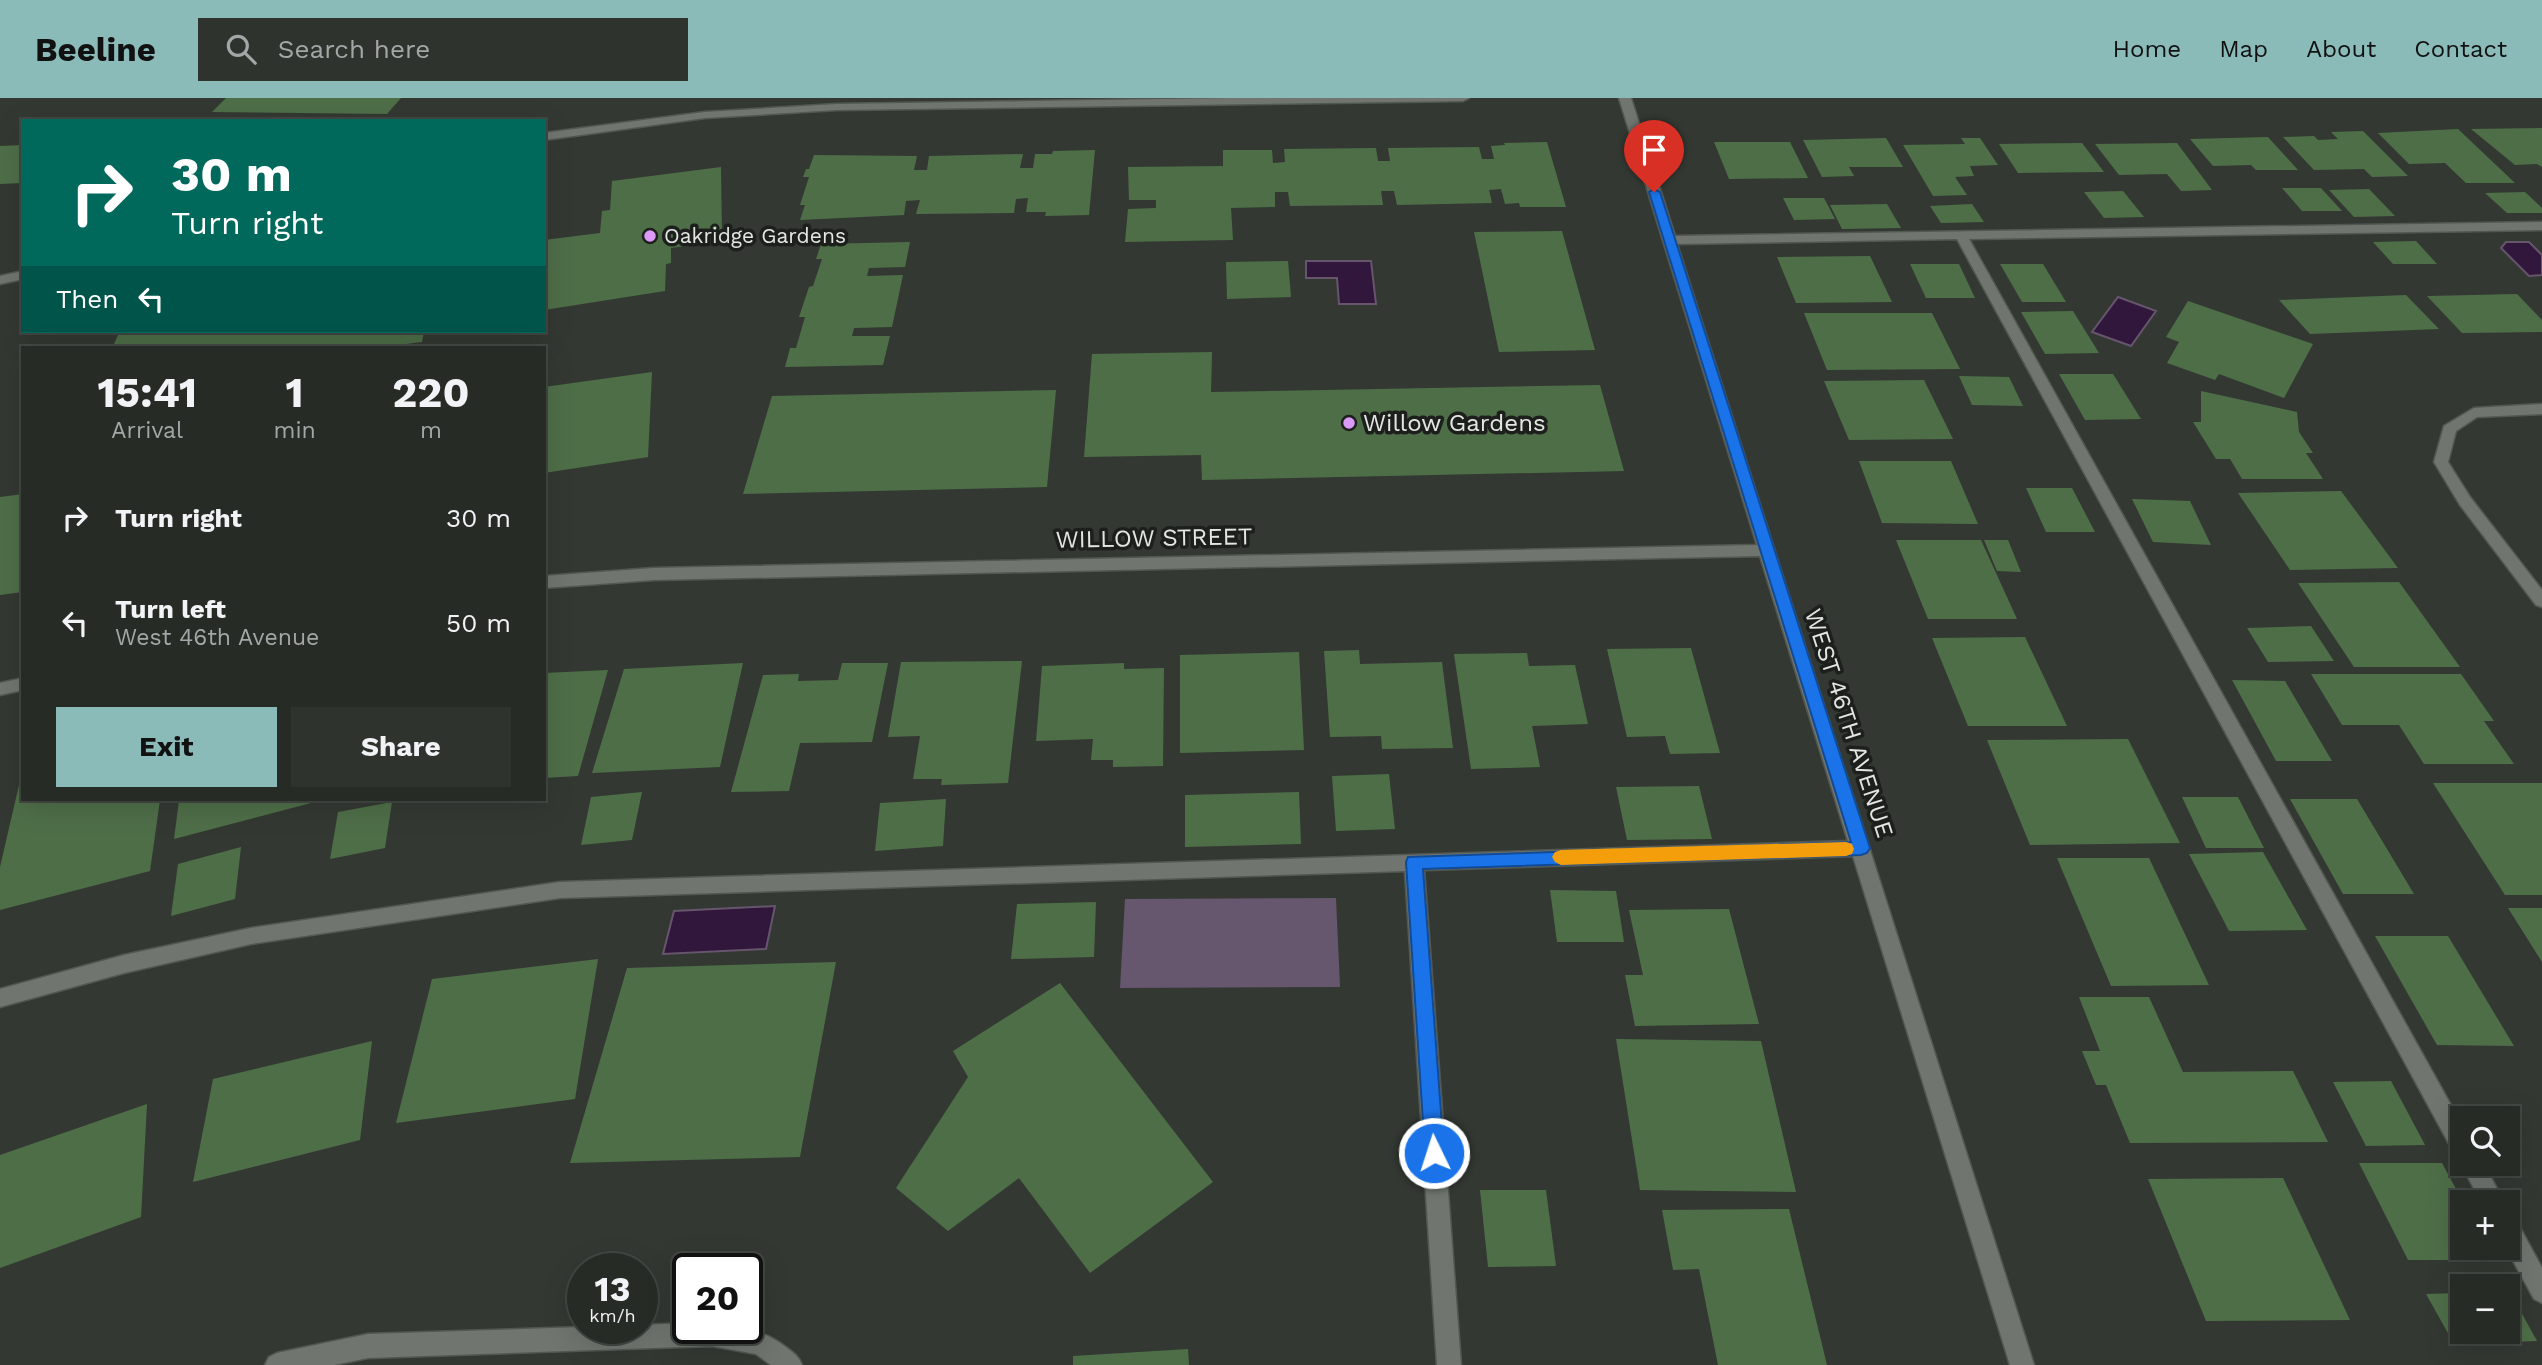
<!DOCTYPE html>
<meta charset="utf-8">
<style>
body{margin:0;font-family:"Work Sans",sans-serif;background:#2e332e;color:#f1f3f6;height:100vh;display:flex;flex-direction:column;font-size:26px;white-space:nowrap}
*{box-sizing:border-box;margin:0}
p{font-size:23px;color:#a4a7a7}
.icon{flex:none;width:38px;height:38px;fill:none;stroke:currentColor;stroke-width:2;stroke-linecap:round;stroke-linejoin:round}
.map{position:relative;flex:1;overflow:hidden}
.details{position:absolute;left:21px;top:248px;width:525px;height:455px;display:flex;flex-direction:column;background:#262b26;border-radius:0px;box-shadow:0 7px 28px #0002,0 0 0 2px #424743}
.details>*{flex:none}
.top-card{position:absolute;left:21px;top:21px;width:525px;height:214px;border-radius:0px;box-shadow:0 7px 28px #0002,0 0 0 2px #424743;background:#00695c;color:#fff;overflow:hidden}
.buttons{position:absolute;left:2450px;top:1008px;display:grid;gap:14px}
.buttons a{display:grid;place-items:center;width:70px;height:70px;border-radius:0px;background:#262b26;box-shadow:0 7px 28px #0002,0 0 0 2px #424743;font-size:35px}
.speed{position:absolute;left:567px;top:1155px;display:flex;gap:14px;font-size:35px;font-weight:700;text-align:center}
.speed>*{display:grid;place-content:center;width:91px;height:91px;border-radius:50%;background:#262b26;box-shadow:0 7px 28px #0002,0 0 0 2px #424743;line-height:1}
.speed small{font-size:18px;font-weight:400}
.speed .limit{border:4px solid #111;border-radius:10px;background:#fff;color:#111}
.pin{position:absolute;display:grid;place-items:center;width:60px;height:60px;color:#fff;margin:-72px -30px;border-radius:50% 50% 50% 0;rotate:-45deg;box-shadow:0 0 7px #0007}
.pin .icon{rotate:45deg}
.me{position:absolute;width:77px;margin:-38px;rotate:356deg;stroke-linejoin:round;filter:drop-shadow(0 0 5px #0008)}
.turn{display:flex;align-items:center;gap:24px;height:147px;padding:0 35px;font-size:32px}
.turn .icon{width:91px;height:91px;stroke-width:2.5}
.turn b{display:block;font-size:49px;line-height:60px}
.then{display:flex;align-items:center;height:66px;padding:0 35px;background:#0003;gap:14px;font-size:26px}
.eta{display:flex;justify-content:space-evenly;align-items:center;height:119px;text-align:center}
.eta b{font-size:42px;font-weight:700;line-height:49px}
.primary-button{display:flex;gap:14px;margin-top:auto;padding:14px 35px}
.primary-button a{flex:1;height:80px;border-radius:0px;background:#8bbbb9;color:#111;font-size:28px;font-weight:700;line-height:80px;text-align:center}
.primary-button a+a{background:#2e332e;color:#f1f3f6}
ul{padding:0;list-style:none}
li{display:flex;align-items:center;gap:21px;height:105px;padding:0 35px}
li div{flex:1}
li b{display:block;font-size:26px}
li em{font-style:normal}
header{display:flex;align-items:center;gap:42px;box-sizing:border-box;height:98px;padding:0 35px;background:#8bbbb9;color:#111}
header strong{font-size:33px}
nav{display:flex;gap:38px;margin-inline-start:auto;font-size:24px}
.search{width:490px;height:63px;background:#2e332e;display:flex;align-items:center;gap:18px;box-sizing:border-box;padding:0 24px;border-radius:0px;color:#a4a7a7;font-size:26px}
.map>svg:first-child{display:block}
</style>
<header>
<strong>Beeline</strong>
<div class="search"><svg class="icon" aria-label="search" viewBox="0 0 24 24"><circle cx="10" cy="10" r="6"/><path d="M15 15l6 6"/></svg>Search here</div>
<nav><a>Home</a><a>Map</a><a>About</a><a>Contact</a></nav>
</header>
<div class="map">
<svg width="2542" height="1267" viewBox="0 0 2542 1267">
<rect width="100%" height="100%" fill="#333932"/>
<path fill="#66566e" d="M1336,800l4,89 -220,1 5,-89z"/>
<g fill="#30173b" stroke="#66556d" stroke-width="2">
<path d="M2506,144h23l13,13v20l-13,1 -28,-28z"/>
<path d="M1306,163h65l5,43h-37l-2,-26h-31z"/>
<path d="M2118,199l38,14 -25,35 -39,-14z"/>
<path d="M775,808l-9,43 -103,5 11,-43z"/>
</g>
<g fill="#4e6e48">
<path d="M226,0h175l-14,16 -175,-2z"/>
<path d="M2542,30v39l-5,-3 -22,1 -44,-36z"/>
<path d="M2458,31l57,54h-49l-21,-20 -36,1 -31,-31z"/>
<path d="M2363,33l45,45 -36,1 -8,-8 -50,1 -31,-33 31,-1 4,4 20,-1 -7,-7z"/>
<path d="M2268,39l30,33h-42l-5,-5 -38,1 -23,-27z"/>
<path d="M1886,40l17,29h-54l5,9 -32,1 -19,-37z"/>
<path d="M1961,40h19l18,27 -28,1 4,10 -19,1 12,18 -34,1 -30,-51 62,-1z"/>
<path d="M1547,44l19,65h-46l-1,-4 -14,1 -4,-15 -12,1 3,13 -95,2 -3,-14h-13l2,14 -93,1 -2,-14h-13v15l-44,1 2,32 -108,2 3,-33 28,-1v-8h-27l-1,-33 95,-1v-16h49l1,13 12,-1 -1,-13 92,-1 2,13h12l-2,-13 91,-1 3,12h12l-3,-13 14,-1 -1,-2z"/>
<path d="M1714,44h76l18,36 -79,1z"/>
<path d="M2082,45l22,29 -86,1 -19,-29z"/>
<path d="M2177,45l35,47 -31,1 -14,-17 -48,1 -24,-31z"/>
<path d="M23,47v38l-23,1v-38z"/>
<path d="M1095,52l-6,65 -44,1 1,-4h-20l2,-14 -12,1 -2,14 -98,1 4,-14 -14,1 -2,14 -104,5 5,-15h-5l9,-28h-6l3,-8h3l5,-14 103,1 -3,14h13l2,-14 94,-2 -3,14h13l2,-14h17l1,-3z"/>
<path d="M721,69l1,74 -51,7v15l-5,1 -1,27 -121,19v-70l56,-7 2,-22 8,-1 2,-29z"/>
<path d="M2282,90h39l21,23h-40z"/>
<path d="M2369,91l26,27 -41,1 -25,-27z"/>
<path d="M2123,93l21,26 -40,1 -20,-26z"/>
<path d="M2525,94l17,16v5h-35l-22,-20z"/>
<path d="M1783,100h41l11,21 -41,1z"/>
<path d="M1887,106l14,24 -59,1 -12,-24z"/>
<path d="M1972,106l12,18 -43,1 -11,-17z"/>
<path d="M1562,133l33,119 -96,2 -25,-120z"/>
<path d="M2416,143l21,23h-44l-20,-22z"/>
<path d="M910,144l-5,25 -36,1 -2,8 36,-1 -11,52 -38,1 -2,8h38l-7,29 -98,2 5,-19h6l9,-31h-6l10,-30 4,-1 9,-27h-6l5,-15z"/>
<path d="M1870,158l22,46 -96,1 -19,-46z"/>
<path d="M1288,163l3,36 -64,2 -1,-37z"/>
<path d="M1910,166h49l16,34h-49z"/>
<path d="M2000,166h43l23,38h-44z"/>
<path d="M2517,196l25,26v12l-80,1 -35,-37z"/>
<path d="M2406,197l33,34 -129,5 -31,-34z"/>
<path d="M2188,203l125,43 -29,54 -65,-24 -4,6 -48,-17 12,-21 -13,-5z"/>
<path d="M2073,213l26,42 -54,1 -24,-42z"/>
<path d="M1804,215h128l28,56 -133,1z"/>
<path d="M120,233h304l-2,11 -48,6h-262z"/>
<path d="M1212,254l-1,40 389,-7 24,86 -422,9 -1,-25 -117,2 8,-103z"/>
<path d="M652,274l-4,85 -104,16v-86z"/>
<path d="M2059,276h54l28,45 -56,1z"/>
<path d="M1959,278l50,1 14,29 -51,-1z"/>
<path d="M1924,282l29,59 -104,1 -25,-59z"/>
<path d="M1056,292l-9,97 -304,7 29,-98z"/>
<path d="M2201,293l96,21 2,20 14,21h-7l17,26h-81l-12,-20h-14l-23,-37h8z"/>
<path d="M1859,363h92l27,63 -96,-1z"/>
<path d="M2026,390h46l23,44h-49z"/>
<path d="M2341,393l57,77 -108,2 -52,-77z"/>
<path d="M23,396v98l-23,3v-98z"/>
<path d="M2132,401l58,2 21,44 -58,-3z"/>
<path d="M1896,442h85l36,79h-89z"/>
<path d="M1984,442h24l13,32 -24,-1z"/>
<path d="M2399,484l61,85h-106l-56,-84z"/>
<path d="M2311,528l23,35 -66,1 -21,-34z"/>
<path d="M2025,539l42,89h-99l-36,-88z"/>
<path d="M1691,550l29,105 -50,1 -5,-18 -38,1 -20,-88z"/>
<path d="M1359,552l1,14 82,-2 11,86 -71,1 -1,-13 -51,1 -6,-86z"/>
<path d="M1299,554l5,98 -124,3v-98z"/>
<path d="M1527,555l2,13 46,-1 13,59 -56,2 8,41 -69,2 -17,-115z"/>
<path d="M1022,563l-14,122 -67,2 1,-6h-29l7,-43 -32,1 13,-75z"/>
<path d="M743,565l-23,104 -128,6 32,-104z"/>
<path d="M842,565h46l-16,79 -72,1 -11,48 -58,1 32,-117 36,-1 -1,7 40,-1z"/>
<path d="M1124,565v6l40,-1 -1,98 -50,1v-7h-22l2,-21 -57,2 6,-75z"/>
<path d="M608,572l-30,106 -34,2v-105z"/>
<path d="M2311,576h150l33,47h-10l30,43h-90l-25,-39h-57z"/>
<path d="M2232,582l53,1 47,80h-56z"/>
<path d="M2128,641l52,104 -150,2 -43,-105z"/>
<path d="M22,674l1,28h137l-10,71 -150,39v-43z"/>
<path d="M1389,676l6,55 -59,2 -4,-55z"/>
<path d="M2433,685h109v112h-37z"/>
<path d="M1699,688l13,53 -85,1 -11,-53z"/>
<path d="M642,694l-10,48 -51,5 10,-48z"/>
<path d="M1299,694l2,52 -116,3v-52z"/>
<path d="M2182,699h56l26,51h-58z"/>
<path d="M946,701l-3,47 -68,5 5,-48z"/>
<path d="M2290,701h67l57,95h-71z"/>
<path d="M179,702h132v3l-137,36z"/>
<path d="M392,704l-7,46 -55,11 8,-47z"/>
<path d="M241,749l-6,52 -64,17 7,-52z"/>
<path d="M2263,754l44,78 -78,1 -40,-77z"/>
<path d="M2057,760h92l60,127 -98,1z"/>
<path d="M1550,792l66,1 8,51h-67z"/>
<path d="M1096,804l-2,55 -83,2 6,-55z"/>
<path d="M2508,810h34v54z"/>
<path d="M1729,811l30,115 -124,2 -10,-51h18l-14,-65z"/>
<path d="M2375,838h73l66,110 -77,-1z"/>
<path d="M598,861l-23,140 -179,24 36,-144z"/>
<path d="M836,864l-36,195 -230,6 57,-195z"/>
<path d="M1060,885l153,199 -123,91 -71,-95 -71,53 -52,-43 72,-111 -15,-26z"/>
<path d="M2079,899h70l34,75 110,-1 35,71 -198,1 -24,-58h-10l-14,-34h18z"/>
<path d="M1616,941l145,2 35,151 -156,-2z"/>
<path d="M372,943l-12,99 -167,42 20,-103z"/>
<path d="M2391,983l34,64 -59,1 -33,-64z"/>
<path d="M147,1006l-6,113 -141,51v-113z"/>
<path d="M2359,1065h83l21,39 -1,46h26l6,12h-86z"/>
<path d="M2283,1080l67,142 -144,1 -58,-142z"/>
<path d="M1480,1092h66l10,76 -68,1z"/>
<path d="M1789,1111l38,156h-109l-19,-96 -26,1 -11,-60z"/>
<path d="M2508,1190l29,53 -83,3 -28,-50 36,-1v39h46z"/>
<path d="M1188,1251l1,16h-116v-9z"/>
</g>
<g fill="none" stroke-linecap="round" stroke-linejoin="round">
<g stroke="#525851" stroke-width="3">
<g id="minor">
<path d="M1229,0h240l-6,3 -626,9 -132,8 -161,22v-7l161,-21 132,-8z"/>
<path d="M1619,0h12l44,138 867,-14v8l-573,9 493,886v31l-8,-3 -497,-914 -280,5 357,1121h-24l-157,-509 -429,14 37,495h-24l-32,-494 -845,27 -309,46 -127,29 -124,34v-18l124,-34 127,-27 309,-46 1288,-41 -88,-285 -1106,24 -110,8v-12l110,-8 1103,-23z"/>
<path d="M23,173v8l-23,5v-8z"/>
<path d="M2542,306v10l-65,3 -21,14 -8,31 22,35 72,93v17l-6,-2 -76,-100 -26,-43 10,-36 30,-18z"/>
<path d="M23,580v12l-23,5v-12z"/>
<path d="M2462,1063v3h22l20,38h-23l-20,-38z"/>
<path d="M2508,1119l8,3 26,48v35l-8,-4 -28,-51z"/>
<path d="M688,1225v5c34,0 67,-4 95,17 9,7 15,10 19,20h-31l-15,-11 -44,-8 -344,12 -34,7h-69l4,-8 8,-4 91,-19 215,-7 59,1v-3z"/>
</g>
</g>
<use href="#minor" fill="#70766f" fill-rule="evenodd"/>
</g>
<path fill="#1a73e8" stroke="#114b97" stroke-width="2" d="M1654,91l6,3 210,656 -3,5 -6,2 -438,14 21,284 -3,7 -7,3 -7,-3 -2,-7 -19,-291 2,-5 443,-15 -202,-650z"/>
<path fill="#f59e0b" d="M1846,744l6,2 2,5 -2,5 -6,2 -285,9 -6,-3 -3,-5 3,-5 6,-2z"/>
<g fill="#da9af6" stroke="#1c1f1c" stroke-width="2.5">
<circle cx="650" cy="138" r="7"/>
<circle cx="1349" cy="325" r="7"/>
</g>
<g text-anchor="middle" stroke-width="7" stroke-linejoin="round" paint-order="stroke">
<g font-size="21" fill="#e3e7e2" stroke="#1c1f1c" text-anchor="start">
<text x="664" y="145">Oakridge Gardens</text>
</g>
<g font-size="24" fill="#e3e7e2" stroke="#1c1f1c" text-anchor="start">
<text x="1363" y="333">Willow Gardens</text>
</g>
<g font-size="24" fill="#e3e7e2" stroke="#1c1f1c">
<text transform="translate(1154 440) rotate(-1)" y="8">WILLOW STREET</text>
<text transform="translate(1849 625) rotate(72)" y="8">WEST 46TH AVENUE</text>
</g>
</g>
</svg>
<div class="buttons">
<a><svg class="icon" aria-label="search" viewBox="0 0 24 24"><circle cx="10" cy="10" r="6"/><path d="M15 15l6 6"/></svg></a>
<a>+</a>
<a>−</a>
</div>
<div class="speed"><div>13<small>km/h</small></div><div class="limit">20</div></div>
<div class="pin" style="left:1654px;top:94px;background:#d93025"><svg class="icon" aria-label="arrive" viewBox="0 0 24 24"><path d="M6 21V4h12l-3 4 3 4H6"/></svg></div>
<svg class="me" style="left:1434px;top:1055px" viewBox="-20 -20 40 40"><circle r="17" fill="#1a73e8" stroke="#fff" stroke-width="3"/><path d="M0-11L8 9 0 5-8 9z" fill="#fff"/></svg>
<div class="top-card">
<div class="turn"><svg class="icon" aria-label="right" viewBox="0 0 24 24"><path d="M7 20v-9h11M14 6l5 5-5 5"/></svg><div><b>30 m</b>Turn right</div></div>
<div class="then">Then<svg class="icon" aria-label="left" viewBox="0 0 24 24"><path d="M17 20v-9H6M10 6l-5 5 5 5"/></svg></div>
</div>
<section class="details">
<div class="eta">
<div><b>15:41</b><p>Arrival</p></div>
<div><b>1</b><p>min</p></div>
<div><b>220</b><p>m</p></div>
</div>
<ul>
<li><svg class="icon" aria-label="right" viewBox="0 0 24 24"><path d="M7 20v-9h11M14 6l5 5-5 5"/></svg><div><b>Turn right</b></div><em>30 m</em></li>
<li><svg class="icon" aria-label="left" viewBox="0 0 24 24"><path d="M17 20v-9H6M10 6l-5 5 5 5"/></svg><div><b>Turn left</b><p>West 46th Avenue</p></div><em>50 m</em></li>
</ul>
<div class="primary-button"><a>Exit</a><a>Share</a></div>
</section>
</div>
